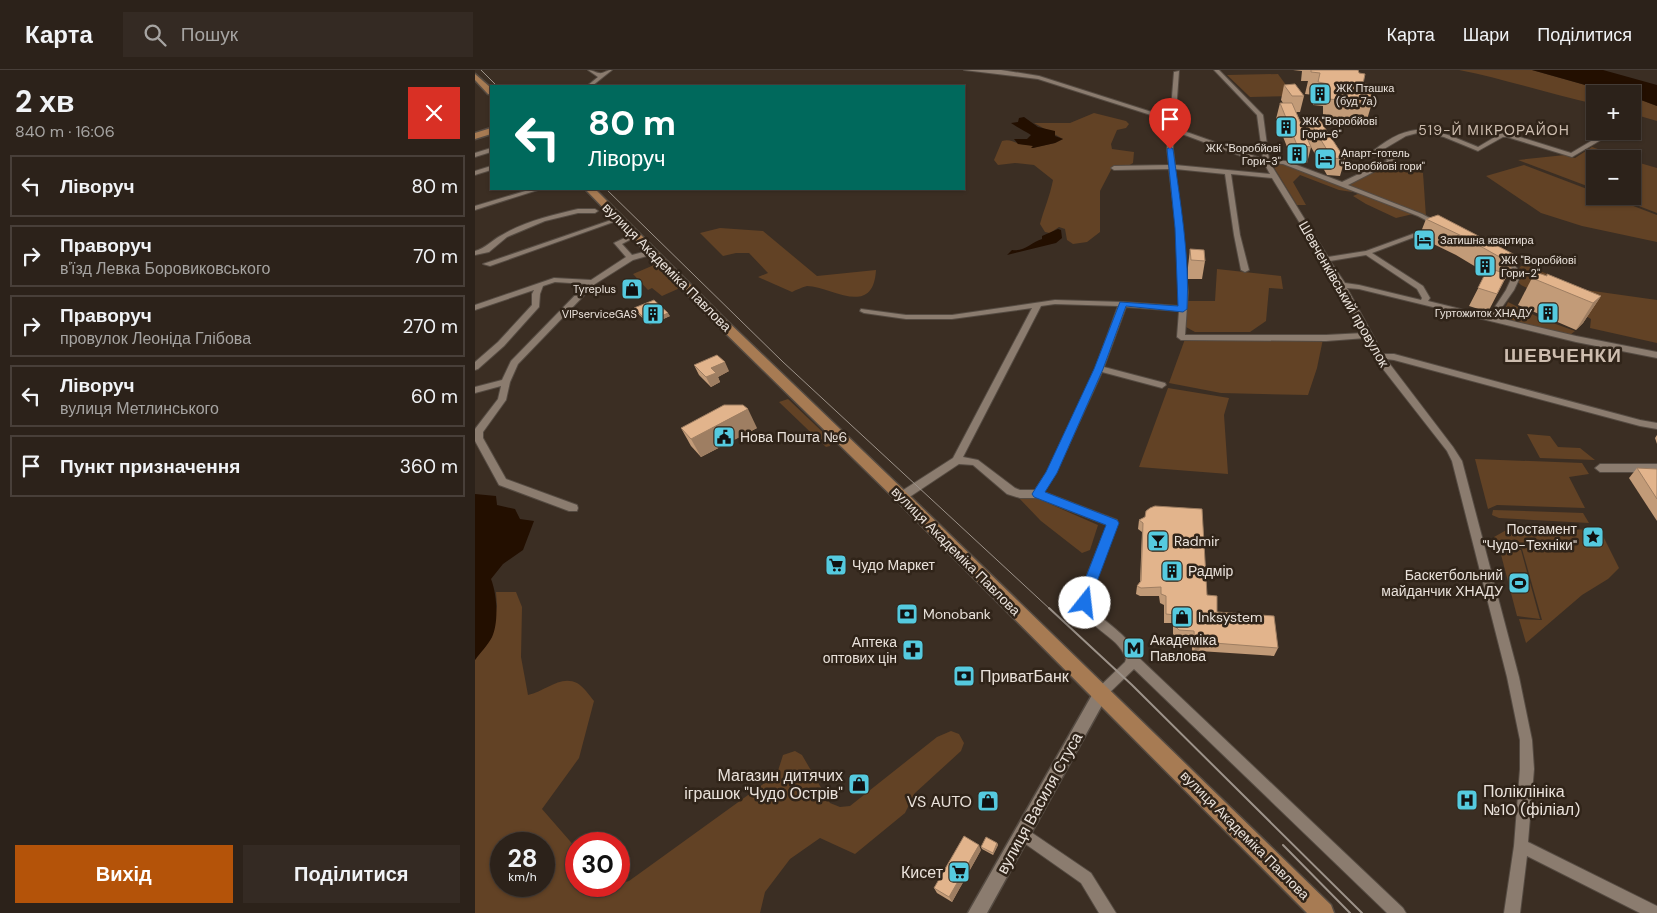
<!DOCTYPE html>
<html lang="uk">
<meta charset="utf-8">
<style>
body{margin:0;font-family:"DM Sans",sans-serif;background:#342a23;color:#f1f3f6;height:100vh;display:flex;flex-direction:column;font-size:19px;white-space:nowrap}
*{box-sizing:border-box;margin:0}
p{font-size:16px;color:#a6a4a2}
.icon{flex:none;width:28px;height:28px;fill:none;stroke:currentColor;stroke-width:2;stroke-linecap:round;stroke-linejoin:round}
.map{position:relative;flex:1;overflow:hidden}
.drawer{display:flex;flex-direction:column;background:#2c221a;width:475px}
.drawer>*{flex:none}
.guide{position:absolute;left:15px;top:15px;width:475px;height:105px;border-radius:0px;box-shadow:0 1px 4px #0004,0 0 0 1px #483f39;background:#00695c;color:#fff;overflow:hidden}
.buttons{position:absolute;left:1111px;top:15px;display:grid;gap:10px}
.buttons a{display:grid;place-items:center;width:55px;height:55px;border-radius:0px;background:#2c221a;box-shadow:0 1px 4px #0004,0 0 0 1px #483f39;font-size:25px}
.speed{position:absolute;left:15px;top:762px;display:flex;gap:10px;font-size:25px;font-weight:700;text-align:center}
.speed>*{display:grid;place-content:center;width:65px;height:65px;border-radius:50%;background:#2c221a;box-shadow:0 1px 4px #0004,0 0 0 1px #483f39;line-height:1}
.speed small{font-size:12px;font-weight:400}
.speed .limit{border:8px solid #d22;background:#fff;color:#111}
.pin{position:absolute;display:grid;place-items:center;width:42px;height:42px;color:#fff;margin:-51px -21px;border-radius:50% 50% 50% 0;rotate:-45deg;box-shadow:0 0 5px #0007}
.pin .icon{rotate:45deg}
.me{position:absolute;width:55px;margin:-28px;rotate:16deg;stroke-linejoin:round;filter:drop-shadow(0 0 4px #0008)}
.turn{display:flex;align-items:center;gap:18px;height:105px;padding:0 15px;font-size:22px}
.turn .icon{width:65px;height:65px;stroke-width:2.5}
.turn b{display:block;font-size:35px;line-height:42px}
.round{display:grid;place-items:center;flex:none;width:52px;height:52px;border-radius:0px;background:#342a23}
.head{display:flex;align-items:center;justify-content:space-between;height:85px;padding:0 15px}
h1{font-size:30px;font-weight:700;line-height:38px}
.cta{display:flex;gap:10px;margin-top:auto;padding:10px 15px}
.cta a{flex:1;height:58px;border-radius:0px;background:#b45309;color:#fff;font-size:20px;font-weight:700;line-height:58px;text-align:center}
.cta a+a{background:#342a23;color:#f1f3f6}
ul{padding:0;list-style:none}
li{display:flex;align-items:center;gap:15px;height:62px;margin:0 10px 8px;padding:0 5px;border:2px solid #483f39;border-radius:0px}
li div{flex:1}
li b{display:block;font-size:19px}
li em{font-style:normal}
header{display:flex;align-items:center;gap:30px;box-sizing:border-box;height:70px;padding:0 25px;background:#2c221a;border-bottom:1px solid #483f39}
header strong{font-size:24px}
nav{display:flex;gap:28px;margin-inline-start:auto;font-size:18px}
.search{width:350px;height:45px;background:#342a23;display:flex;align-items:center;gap:12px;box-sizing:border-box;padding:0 18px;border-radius:0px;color:#a6a4a2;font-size:19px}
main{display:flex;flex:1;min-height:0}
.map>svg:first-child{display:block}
</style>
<header>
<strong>Карта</strong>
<div class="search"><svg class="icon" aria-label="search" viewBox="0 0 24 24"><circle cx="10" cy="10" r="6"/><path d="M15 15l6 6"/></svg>Пошук</div>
<nav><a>Карта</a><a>Шари</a><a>Поділитися</a></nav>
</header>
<main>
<section class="drawer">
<div class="head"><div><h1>2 хв</h1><p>840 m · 16:06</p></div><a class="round" style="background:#d93025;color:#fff"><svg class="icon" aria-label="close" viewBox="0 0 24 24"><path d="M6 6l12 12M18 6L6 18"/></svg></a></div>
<ul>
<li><svg class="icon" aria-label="left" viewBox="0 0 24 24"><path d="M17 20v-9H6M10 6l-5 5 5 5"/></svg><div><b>Ліворуч</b></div><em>80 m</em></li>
<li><svg class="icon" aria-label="right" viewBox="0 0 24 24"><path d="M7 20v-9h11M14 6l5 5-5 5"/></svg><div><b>Праворуч</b><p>в'їзд Левка Боровиковського</p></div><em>70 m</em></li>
<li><svg class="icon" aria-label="right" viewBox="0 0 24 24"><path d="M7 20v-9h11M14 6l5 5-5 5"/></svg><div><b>Праворуч</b><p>провулок Леоніда Глібова</p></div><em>270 m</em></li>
<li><svg class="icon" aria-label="left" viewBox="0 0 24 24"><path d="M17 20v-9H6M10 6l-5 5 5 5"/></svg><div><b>Ліворуч</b><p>вулиця Метлинського</p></div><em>60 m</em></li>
<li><svg class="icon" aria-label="arrive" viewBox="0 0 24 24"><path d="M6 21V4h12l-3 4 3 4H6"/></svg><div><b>Пункт призначення</b></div><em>360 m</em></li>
</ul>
<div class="cta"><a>Вихід</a><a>Поділитися</a></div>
</section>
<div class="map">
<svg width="1182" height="843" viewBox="0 0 1182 843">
<rect width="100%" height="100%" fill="#3b2e23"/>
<g fill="#624225" fill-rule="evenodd">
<path d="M984,0h73l71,20 4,3 9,1h-21v10c-46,-10 -90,-25 -136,-34z"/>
<path d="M803,4l16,22 -44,1 -23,-22z"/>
<path d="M1158,27l24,9v15l-24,-7z"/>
<path d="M619,43l32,8 3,3 -3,4 -9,2 -6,14 1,5 22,3 -1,11 -5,3 -16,2 -12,23v41l-13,10 -14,2 -6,-4 -2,-11 -6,-2 -9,6 -5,-1 -5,-8c4,-15 10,-28 13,-44l-19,-15 -19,-2 -17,2 -4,-5 8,-19c8,-2 11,1 18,3 5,1 9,0 13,2l-1,2 23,-5 8,-4 -29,-16h36z"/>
<path d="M1117,77l35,12h-32v30l-77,-29 47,-5 10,3z"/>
<path d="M1158,91l24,7v45l-44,-17h20z"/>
<path d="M803,92l74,29v1l-13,-2 -39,-15 -7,7 13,23h-9l-25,-41z"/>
<path d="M917,92l31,11 3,44 -81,-32z"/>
<path d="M1049,95l71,27v4h12l50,19v27l-75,-16 -41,-13 -55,-37z"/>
<path d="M885,123l53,21 -17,4 -30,-14 -13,-8z"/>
<path d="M245,158l43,3 54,45 59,-6c-3,49 -45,16 -69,16 -4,1 -11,4 -15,6l-34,-15 10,-4 -19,-20h-13l-13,3 -23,-23z"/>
<path d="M179,195h3l23,23 -18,8 -10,-8 -4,2 -15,-16z"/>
<path d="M1046,196h7l24,10 -13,18 -18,-9 -4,-4v-10z"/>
<path d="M742,199l64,7 2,13 -14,-1 -3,33 -16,11h-55l-9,-5 2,-26h27z"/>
<path d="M1111,220l71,10v43l-67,-15 1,-9 -20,-11z"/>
<path d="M1033,232l34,17 33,12 -5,4 -69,-17z"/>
<path d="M710,269h138l-6,29 -9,27 -87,-2 -52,-10z"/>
<path d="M693,318l61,10 -5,17 4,59 -89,-7z"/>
<path d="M313,329l43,41 -1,6 -4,1 -47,-45z"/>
<path d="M1052,364l23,2 8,11 22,1 15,12 -55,-2z"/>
<path d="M1000,389l107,4 7,11 -20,3 16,31 -88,-3 -9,4z"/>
<path d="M542,426l19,2 62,27 -8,25 -8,3 -41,-32z"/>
<path d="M1018,440l90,3 6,10 -90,-5 -7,-3z"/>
<path d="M1035,458l90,2 19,38 -11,11 -26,16 -56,48 -7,-24 23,1 -20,-71 -24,-4 -4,-8z"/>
<path d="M1024,477l22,3 19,69 -23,-3z"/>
<path d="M21,522h20l6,15 -1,50 7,38c18,-4 32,-20 49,-12 6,3 13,13 17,18l-15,57 -37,51 34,39v38h25l3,3 15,-3v-2l10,-3 148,-107 6,-19 12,-4 7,4 28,48 10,4 10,-1 87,-69 14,-6 8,3 5,9 -3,8 -46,42 -10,20 -50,41 -35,-16 -30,21 -25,33 -5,21h-285v-253l17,-23 5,-31zM26,774h43v42h-43z"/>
</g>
<g fill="#230f00">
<path d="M1057,0h71l54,15v21l-24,-9v-3l-26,-1 -4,-3z"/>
<path d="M549,47l14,10 17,4v5l8,3 -8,4 -22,5h-2l2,-2 -15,-2 -4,-5h13l4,-4c-6,-4 -13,-7 -20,-12l7,-1 1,-4z"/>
<path d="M583,159l3,1 1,8 -6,5 -49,12 5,-5c12,2 20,-8 30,-11v-3z"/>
<path d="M0,424l21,2 1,9 18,4 5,10 14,2 -11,29 -20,14 -12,15c6,15 8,43 1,58 -4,8 -12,16 -17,23z"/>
</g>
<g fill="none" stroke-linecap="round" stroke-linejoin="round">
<g stroke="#554b42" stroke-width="2">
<g id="minor">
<path d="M113,0c4,0 10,4 14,3 4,-1 5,-3 10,-3l-20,16h-5l11,-9z"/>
<path d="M489,0h37l38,6 119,38 12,7 4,-49 5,-1 -4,55 3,3 85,30 -6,-44 -43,-45h5l44,45 6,45 17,1 56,21 46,-22 -14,-6 -1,-3c41,-33 61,-22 105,-4l22,-13 7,-1 64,20 37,-22h8l-44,26 -65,-20h-4l-25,14 -34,-14 -23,-5 -15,4 -27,16 16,7v2l-47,24 74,29 19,10 1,1 -3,2 -21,-11 -135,-52 -13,-1 58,94 38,-6 66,-24h4v2l-64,24 51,33 7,12 -2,3 61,15 17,-26 7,-15 -6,-10 -10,-7 7,-2 9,6 8,13 -7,15 -19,27 81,19 81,16v6l-81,-16 -217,-53 -12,-1 36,66h11l246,66 17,3v6l-17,-3 -246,-66 -8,-1 67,88 9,14 57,216 13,63 2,29 -6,73 129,64v7h-17l-113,-57 -7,57h-16l10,-67 6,-77v-29l-13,-63 -55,-216 -5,-10 -64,-82 -17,-31 -40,3 -145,-1 -4,-3 2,-26 -53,-4 -22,60 61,16 1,2 -4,3 -60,-16 -46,101 -12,19 73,28 1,3 -27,72 1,10 3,6c14,15 35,25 42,45l266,252 3,5h-19l-253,-244 -29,28 -4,2 -4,-2 -2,-4 2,-4 28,-27 1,-3c-9,-27 -42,-27 -47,-64l28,-70 -70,-27h-17l-13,-4 -34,-29 -14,-1 -54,36h-8l-1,-3 1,-3 56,-36 79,-150 -80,11h-46l-42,-6 -4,-2 1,-2 45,6h46l103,-15 68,2 56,4c3,-45 -5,-92 -10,-137l-55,1 -3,-2 3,-2 55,-1 -2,-16 2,-22 -8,-8 -7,-3 -116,-37zM699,61l83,31 7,1 6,11 -95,-9 -2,-16zM700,99l50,5 9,61 7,35 4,2 4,-2 -9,-35 -9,-61 41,4 66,107 26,48 -38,2h-141l3,-43zM891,185l51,34 5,9 -1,2 -62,-15 -14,-2 -15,-22zM580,234l63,2 -23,63 -48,103 -12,18h-15l-5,-2 -37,-28 -15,-3 78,-151z"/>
<path d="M16,78v4l-16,5v-4z"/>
<path d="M16,96v4l-16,5v-4z"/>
<path d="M57,119h9l-66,21v-4z"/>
<path d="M103,139h17l3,2 -3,2h-17l-33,8 -38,16 -18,15 -14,3v-4c11,-3 17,-11 27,-16 23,-14 51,-20 76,-26z"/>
<path d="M142,148l5,1 -132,47 -7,-2z"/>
<path d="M160,163l2,1v2l-15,8 10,11 19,-5h3v4l-21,6 -38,24 -77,80 -8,18 -4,18 -23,32v6l23,41 71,26 1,3 -1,3h-8l-70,-26 -24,-44v-12l23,-30 3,-13 -26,7v-6l27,-7 9,-19 75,-77 -31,-2 -12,4 -3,8 -1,13 -35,39 -26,23 -3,1v-8l23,-20 34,-37v-11l2,-4 -59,20v-5l79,-27 37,2 35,-23 -12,-14z"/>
<path d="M1125,394h57v8h-57l-5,-4z"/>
<path d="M547,756l69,47 25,40h-17l-18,-30 -64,-45 -2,-5 2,-5z"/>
</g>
</g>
<g stroke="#554b42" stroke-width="3">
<path id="tertiary" d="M626,616l5,2 3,5 -3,5 -119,215h-19l128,-225z"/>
</g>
<g stroke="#554b42" stroke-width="3">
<g id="primary">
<path d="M0,4l16,14v6h-3l-13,-14z"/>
<path d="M16,58v6l-16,5v-6z"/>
<path d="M110,119h10l127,127 190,182 419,407 3,8h-27l-405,-407 -188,-184z"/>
</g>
</g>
<use href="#minor" fill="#8b7c6f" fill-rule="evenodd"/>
<use href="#tertiary" fill="#8b7c6f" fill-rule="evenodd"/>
<use href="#primary" fill="#a77b53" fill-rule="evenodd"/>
<g stroke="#9d938a" stroke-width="1">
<path d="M6,0l16,16"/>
<path d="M131,119l177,173 268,248"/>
</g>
<g stroke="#9d938a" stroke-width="2">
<path d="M574,538l83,77 230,228"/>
<path d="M808,775l67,68"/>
</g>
</g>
<g fill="#c29b78">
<path d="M818,0h65l1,3 13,30 -7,23 -42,-4v-16l-10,-1 1,-10 -9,-1 3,-13h-7l1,-10z"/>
<path d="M809,15l20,11 -4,16h-4l9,20 3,-13 37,40 -5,17 -13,-1 -16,-28 -4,16 -14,-1 -17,-43 4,-16h3l-2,-3z"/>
<path d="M951,149l91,37 -29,56 -19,-6 17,-33 -30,-18 -37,-18z"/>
<path d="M715,179l15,12 -3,18h-14v-12z"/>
<path d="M1057,208l69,18 -18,27 -7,7 -58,-25z"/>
<path d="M159,238l36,8 -20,9 -15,-14z"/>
<path d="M219,295l35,6 -11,6 2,5 -9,5 -12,-12z"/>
<path d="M206,358h76l-56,29 -10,-11z"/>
<path d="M1182,365v9l-2,-6z"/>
<path d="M1162,398l20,1v52l-28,-43z"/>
<path d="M670,447l62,78 10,17 61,36 -4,8 -75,-5 -7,6v-18l-15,-1 -4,-4v-11h-9v-18l-4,-2 -1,-7h-19l-4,-2 1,-8 3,-4 2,-50 -4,-3 1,-9z"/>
<path d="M522,773l1,2 -5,10 -11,-6 -1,-2z"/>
<path d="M506,780l-29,52 -15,-9 -3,-5z"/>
</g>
<g fill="#9e7e62">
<path d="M1042,186l-10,18 -11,4 9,-18z"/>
<path d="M1126,226l-18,27 -7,7 17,-27z"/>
<path d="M193,243l2,3 -20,9 -2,-3z"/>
<path d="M250,292l4,9 -11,6 2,5 -9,5 -5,-10 5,-9z"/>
<path d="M273,339l9,19 -56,29 -10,-18z"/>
<path d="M726,572l-2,9 -7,6 3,-9z"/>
<path d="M522,773l1,2 -5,10v-2z"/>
<path d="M504,775l2,5 -29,52 -3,-5z"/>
</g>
<g fill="#e2b48c" stroke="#9e7e62">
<path d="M836,0h47l1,3 6,1 -2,10 12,1 -3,18 -43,-4v-15l-11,-2 2,-9 -9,-1z"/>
<path d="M820,14l9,12h-12l-8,-11z"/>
<path d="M805,33h12l19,44 -14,-2z"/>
<path d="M833,49h11l26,40 -13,-1z"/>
<path d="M963,145l79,41 -12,4 -41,-23 -38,-18z"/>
<path d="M715,179l14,1 1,11 -14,-1z"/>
<path d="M1013,198l19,6 -10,20 -19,-6z"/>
<path d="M1063,203l9,3v-2l54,22 -8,7 -61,-25z"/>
<path d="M179,230l14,13 -20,9 -14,-14z"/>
<path d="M242,285l8,7 -14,6 5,5 -10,4 -12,-12z"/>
<path d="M249,335h19l5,4 -57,30 -10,-11z"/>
<path d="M1162,398l20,1v30z"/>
<path d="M680,436l47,3 5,86 10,1v16l57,4 4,32 -77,-6 -6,6 -1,-17 -15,-1 -4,-4v-11l-9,-1v-18l-5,-2v-7l-20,1 -4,-2 4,-5 2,-58 -4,-3 6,-3 1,-6 4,-3z"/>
<path d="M489,766l15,9 -30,52 -15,-9z"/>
<path d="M511,767l11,6 -4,10 -12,-6z"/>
</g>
<path fill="#1a73e8" stroke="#114b97" d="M695,77l3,2c7,53 17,107 14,160l-4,3 -57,-6 -23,63 -46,104 -12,19 72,28 2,3 -27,72 -3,12 -4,1 -5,-1 -1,-12 27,-70 -72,-28 -2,-3 14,-22 48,-103 26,-67 58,4 -3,-78 -8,-79z"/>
<defs>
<g id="building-square" transform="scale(1.125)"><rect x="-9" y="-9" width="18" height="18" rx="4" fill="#55cadf" stroke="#302419"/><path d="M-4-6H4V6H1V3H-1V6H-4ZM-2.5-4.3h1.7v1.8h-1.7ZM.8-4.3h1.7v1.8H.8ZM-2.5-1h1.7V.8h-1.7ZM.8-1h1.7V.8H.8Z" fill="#111"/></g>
<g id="hotel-square" transform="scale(1.125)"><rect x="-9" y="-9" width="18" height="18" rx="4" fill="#55cadf" stroke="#302419"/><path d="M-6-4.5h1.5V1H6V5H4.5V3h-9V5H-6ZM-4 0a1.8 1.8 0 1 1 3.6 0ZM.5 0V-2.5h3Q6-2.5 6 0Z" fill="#111"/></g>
<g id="shop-square" transform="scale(1.125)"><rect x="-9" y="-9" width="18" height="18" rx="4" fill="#55cadf" stroke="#302419"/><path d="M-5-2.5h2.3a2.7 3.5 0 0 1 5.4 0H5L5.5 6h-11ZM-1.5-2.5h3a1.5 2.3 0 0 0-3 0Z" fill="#111"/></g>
<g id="civic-square" transform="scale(1.125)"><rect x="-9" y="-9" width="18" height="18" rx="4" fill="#55cadf" stroke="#302419"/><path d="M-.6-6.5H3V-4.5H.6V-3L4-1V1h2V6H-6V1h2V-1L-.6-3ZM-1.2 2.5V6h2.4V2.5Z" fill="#111"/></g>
<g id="sight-square" transform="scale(1.125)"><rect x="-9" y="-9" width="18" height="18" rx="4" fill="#55cadf" stroke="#302419"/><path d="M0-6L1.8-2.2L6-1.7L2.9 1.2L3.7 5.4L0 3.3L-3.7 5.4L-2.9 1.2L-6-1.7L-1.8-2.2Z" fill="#111"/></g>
<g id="bar-square" transform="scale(1.125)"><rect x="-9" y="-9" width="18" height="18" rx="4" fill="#55cadf" stroke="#302419"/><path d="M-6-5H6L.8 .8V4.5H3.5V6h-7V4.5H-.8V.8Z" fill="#111"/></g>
<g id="supermarket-square" transform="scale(1.125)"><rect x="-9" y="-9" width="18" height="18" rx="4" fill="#55cadf" stroke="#302419"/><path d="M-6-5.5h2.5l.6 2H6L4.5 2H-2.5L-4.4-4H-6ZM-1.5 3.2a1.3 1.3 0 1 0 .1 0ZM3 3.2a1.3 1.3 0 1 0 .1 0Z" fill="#111"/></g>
<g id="stadium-square" transform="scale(1.125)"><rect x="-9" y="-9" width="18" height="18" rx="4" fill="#55cadf" stroke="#302419"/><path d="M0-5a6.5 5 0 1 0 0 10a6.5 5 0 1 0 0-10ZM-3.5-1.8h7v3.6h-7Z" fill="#111"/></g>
<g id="bank-square" transform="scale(1.125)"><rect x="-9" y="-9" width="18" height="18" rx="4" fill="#55cadf" stroke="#302419"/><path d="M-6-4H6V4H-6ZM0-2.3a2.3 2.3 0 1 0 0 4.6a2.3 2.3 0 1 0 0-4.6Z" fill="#111"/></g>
<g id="metro-square" transform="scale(1.125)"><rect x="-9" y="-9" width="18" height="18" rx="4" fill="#55cadf" stroke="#302419"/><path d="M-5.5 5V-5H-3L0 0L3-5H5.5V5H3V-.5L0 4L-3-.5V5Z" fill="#111"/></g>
<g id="pharmacy-square" transform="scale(1.125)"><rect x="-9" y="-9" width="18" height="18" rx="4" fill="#55cadf" stroke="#302419"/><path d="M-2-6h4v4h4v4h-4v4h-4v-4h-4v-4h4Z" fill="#111"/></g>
<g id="hospital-square" transform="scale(1.125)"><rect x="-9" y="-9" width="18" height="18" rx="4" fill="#55cadf" stroke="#302419"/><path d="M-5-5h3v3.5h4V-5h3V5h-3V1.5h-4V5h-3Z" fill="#111"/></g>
</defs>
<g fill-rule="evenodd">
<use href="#building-square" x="845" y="24"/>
<use href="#building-square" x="811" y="57"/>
<use href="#building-square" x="822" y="84"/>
<use href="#hotel-square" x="850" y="89"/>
<use href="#hotel-square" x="949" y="170"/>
<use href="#building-square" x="1010" y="196"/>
<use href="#shop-square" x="157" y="219"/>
<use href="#building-square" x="1073" y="243"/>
<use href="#building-square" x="178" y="244"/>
<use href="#civic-square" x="249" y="367"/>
<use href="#sight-square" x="1118" y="467"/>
<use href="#bar-square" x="683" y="471"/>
<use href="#supermarket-square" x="361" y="495"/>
<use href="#building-square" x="697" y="501"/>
<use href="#stadium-square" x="1044" y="513"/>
<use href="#bank-square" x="432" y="544"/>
<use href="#shop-square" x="707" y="547"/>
<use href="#metro-square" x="659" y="578"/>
<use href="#pharmacy-square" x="438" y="580"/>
<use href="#bank-square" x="489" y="606"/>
<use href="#shop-square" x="384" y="714"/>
<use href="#hospital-square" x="992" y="730"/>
<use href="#shop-square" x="513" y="731"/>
<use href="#supermarket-square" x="484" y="802"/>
</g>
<g text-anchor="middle" stroke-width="5" stroke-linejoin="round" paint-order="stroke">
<g font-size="11" fill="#eae2db" stroke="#302419" text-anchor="start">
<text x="861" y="22">ЖК Пташка<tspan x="861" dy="13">(буд 7а)</tspan></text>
<text x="827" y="55">ЖК "Воробйові<tspan x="827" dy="13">Гори-6"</tspan></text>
<text x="806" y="82" text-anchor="end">ЖК "Воробйові<tspan x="806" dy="13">Гори-3"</tspan></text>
<text x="866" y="87">Апарт-готель<tspan x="866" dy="13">"Воробйові гори"</tspan></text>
<text x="965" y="174">Затишна квартира</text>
<text x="1026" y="194">ЖК "Воробйові<tspan x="1026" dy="13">Гори-2"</tspan></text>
<text x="141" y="223" text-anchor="end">Tyreplus</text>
<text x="1057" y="247" text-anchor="end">Гуртожиток ХНАДУ</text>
<text x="162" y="248" text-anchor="end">VIPserviceGAS</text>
</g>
<g font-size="14" letter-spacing="1" fill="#cdbdaf" stroke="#302419">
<text x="1019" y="65">519-Й МІКРОРАЙОН</text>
</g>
<g font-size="14" fill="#eae2db" stroke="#302419">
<text transform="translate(192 197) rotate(45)" y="5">вулиця Академіка Павлова</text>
<text transform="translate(869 224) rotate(60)" y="5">Шевченківський провулок</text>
<text transform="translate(481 481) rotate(45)" y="5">вулиця Академіка Павлова</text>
<text transform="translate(770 765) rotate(45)" y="5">вулиця Академіка Павлова</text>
</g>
<g font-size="14" fill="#eae2db" stroke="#302419" text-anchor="start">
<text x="265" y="372">Нова Пошта №6</text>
<text x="1102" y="464" text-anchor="end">Постамент<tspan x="1102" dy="16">"Чудо-Техніки"</tspan></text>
<text x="699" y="476">Radmir</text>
<text x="377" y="500">Чудо Маркет</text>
<text x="713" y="506">Радмір</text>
<text x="1028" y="510" text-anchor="end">Баскетбольний<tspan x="1028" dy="16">майданчик ХНАДУ</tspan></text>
<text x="448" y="549">Monobank</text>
<text x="723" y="552">Inksystem</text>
<text x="675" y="575">Академіка<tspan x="675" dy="16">Павлова</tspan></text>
<text x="422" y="577" text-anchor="end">Аптека<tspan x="422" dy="16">оптових цін</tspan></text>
</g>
<g font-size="16" fill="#eae2db" stroke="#302419" text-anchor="end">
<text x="505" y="612" text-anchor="start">ПриватБанк</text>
<text x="368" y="711">Магазин дитячих<tspan x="368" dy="18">іграшок "Чудо Острів"</tspan></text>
<text x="1008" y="727" text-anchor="start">Поліклініка<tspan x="1008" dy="18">№10 (філіал)</tspan></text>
<text x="497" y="737">VS AUTO</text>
<text x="468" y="808">Кисет</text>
</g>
<g font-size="16" fill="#eae2db" stroke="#302419">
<text transform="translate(564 733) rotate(-61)" y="6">вулиця Василя Стуса</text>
</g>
<g font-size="19" font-weight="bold" letter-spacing="1" fill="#cdbdaf" stroke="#302419">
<text x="1088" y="292">ШЕВЧЕНКИ</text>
</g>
</g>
</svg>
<div class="buttons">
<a>+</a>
<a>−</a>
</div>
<div class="speed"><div>28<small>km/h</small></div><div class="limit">30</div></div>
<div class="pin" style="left:695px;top:79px;background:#d93025"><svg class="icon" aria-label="arrive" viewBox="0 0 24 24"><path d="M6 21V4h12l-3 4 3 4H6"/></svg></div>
<svg class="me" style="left:610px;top:533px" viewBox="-20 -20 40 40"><circle r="19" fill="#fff"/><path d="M0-13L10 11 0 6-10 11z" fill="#1a73e8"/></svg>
<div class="guide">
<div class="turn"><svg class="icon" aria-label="left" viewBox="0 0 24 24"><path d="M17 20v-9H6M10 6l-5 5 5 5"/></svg><div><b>80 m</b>Ліворуч</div></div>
</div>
</div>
</main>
